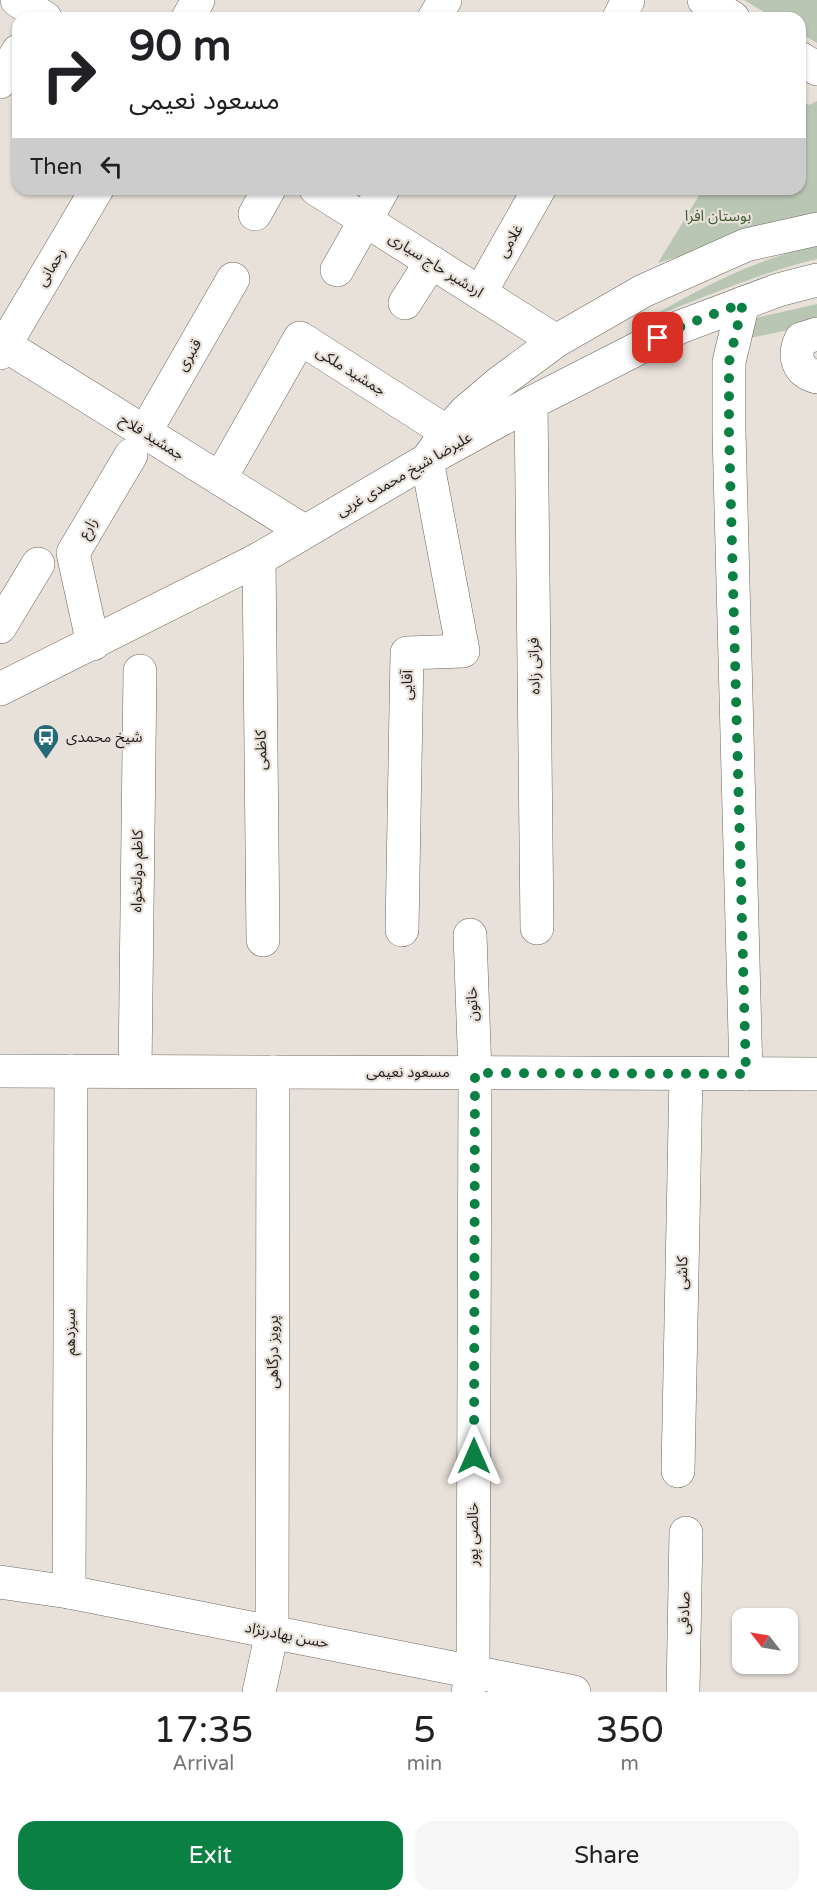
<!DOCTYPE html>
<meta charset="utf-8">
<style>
body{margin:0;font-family:"Varela Round","Noto Sans Arabic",sans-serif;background:#f6f6f6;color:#202124;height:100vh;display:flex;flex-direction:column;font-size:22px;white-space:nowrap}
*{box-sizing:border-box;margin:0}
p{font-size:20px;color:#757577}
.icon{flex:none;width:33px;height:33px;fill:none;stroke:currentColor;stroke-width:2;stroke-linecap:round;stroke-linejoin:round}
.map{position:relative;height:1692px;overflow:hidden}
.panel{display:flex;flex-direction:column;background:#fff;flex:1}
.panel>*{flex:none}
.banner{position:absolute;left:12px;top:12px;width:794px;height:183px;border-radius:18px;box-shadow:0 2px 4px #0004;background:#fff;color:#202124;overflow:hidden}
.needle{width:39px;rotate:301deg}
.buttons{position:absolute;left:732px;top:1608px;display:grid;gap:12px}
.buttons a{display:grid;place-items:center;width:66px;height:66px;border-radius:12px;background:#fff;box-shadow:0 2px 4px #0004;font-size:30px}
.pin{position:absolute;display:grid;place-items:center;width:51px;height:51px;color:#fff;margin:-26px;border-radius:12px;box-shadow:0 3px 9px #0006}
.me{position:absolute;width:66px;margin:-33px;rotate:0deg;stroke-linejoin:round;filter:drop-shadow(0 0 4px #0008)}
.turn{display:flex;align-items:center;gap:21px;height:126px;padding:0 18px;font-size:27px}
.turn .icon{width:78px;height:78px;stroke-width:2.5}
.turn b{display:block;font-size:42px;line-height:51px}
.then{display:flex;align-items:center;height:57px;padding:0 18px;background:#0003;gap:12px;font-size:22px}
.eta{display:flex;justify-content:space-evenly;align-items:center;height:102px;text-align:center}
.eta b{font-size:36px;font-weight:600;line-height:42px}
.button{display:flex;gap:12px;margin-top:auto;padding:12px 18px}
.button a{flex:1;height:69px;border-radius:18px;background:#0b8043;color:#fff;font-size:24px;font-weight:600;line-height:69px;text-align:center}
.button a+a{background:#f6f6f6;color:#202124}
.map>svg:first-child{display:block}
</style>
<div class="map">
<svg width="817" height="1692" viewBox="0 0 817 1692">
<rect width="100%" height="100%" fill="#e7e1d9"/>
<g fill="#bac6b4">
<path d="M744,0h73v43l-17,-10v-15h-26z"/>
<path d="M800,99l9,6 8,-4v113l-159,49 45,-74h97z"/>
<path d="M817,245v14c-59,14 -114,39 -170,60 57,-33 105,-58 170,-74z"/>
<path d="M817,304v20l-67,14 5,-20z"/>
</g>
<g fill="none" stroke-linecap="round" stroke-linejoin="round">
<g stroke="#6d6760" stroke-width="34">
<g id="minor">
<path d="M17,0l28,18"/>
<path d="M704,0l29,18"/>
<path d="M188,18l10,-18"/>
<path d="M434,18l11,-18"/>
<path d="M619,18l9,-18"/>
<path d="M800,58l17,11"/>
<path d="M0,82l18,-31"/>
<path d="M316,189l240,152"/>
<path d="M255,214l14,-25"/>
<path d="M337,270l46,-81"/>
<path d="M480,293l59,-104"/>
<path d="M405,303l26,-41"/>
<path d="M743,303l-14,59v70l17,642"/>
<path d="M817,334l-16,5c-8,17 -4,33 16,38"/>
<path d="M0,342l304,189"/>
<path d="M0,353l97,-164"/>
<path d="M531,403l6,525"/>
<path d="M145,432l88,-153"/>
<path d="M220,479l80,-141 147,94"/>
<path d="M259,559l4,381"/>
<path d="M0,627l38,-63"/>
<path d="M93,644l-20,-91 58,-98"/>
<path d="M0,689l259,-130 168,-99 104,-57 149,-76 98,-37 39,-10"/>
<path d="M402,930l5,-277 56,-2 -36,-191"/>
<path d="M135,1071l5,-400"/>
<path d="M678,1471l8,-397"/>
<path d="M0,1582l69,10 505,100"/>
<path d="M69,1592l2,-521"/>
<path d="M259,1692l13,-60 1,-560"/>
<path d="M468,1692l5,-20 2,-599 -5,-138"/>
<path d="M683,1692l3,-159"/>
</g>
</g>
<g stroke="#6d6760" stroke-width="34">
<g id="major">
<path d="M427,460l20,-28 19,-21 33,-28 57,-42 87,-50 103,-46 71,-16"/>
<path d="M0,1071l817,3"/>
</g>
</g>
<use href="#minor" stroke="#fff" stroke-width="33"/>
<use href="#major" stroke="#fff" stroke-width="33"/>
</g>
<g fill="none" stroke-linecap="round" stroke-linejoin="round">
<path stroke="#0b8043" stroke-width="10" stroke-dasharray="0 18" d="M474,1456l1,-383 271,1 -17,-642v-70l14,-59 -63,24 -22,11"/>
</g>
<defs>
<g id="bus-pin" transform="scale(1.35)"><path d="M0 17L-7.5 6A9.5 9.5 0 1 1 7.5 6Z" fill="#246a79" stroke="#e7e1d9"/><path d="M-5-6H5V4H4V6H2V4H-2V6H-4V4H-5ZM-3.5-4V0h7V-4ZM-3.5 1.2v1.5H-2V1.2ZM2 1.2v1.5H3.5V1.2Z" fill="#fff"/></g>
</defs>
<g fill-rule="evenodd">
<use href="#bus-pin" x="46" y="737"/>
</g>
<g text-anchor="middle" stroke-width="4.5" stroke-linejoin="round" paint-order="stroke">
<g font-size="15" fill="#3e5a30" stroke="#e7e1d9">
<text x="718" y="221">بوستان افرا</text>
</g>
<g font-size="15" fill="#211e1c" stroke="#e7e1d9">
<text transform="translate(510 241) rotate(-60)" y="5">غلامی</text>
<text transform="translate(436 265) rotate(32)" y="5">اردشیر حاج سیاری</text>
<text transform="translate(51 267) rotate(-59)" y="5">رحمانی</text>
<text transform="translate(189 355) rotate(-60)" y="5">قنبری</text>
<text transform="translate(351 371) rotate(32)" y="5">جمشید ملکی</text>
<text transform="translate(152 437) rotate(32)" y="5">جمشید فلاح</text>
<text transform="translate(404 474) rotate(-30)" y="5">علیرضا شیخ محمدی غربی</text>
<text transform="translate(88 528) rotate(-59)" y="5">زارع</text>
<text transform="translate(534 666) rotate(-91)" y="5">فراتی زاده</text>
<text transform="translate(407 685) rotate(-89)" y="5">آقایی</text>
<text transform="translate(261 750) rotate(-91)" y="5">کاظمی</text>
<text transform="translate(137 871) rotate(-89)" y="5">کاظم دولتخواه</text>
<text transform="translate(472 1004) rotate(-92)" y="5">خاتون</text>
<text x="408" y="1077">مسعود نعیمی</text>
<text transform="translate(682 1273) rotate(-89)" y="5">کاشی</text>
<text transform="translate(70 1332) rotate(-90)" y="5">سیزدهم</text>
<text transform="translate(273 1352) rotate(-90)" y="5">پرویز درگاهی</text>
<text transform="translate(473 1534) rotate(-90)" y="5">خالصی پور</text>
<text transform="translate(684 1613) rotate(-89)" y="5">صادقی</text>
<text transform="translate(287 1635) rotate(11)" y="5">حسن بهادرنژاد</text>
</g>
<g font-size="15" fill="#211e1c" stroke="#e7e1d9" text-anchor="start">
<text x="66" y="742">شیخ محمدی</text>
</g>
</g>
</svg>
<div class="buttons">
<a><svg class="needle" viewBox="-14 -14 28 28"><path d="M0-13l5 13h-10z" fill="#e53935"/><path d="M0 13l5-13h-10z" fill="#757577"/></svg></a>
</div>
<div class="pin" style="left:658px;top:338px;background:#d93025"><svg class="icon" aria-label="arrive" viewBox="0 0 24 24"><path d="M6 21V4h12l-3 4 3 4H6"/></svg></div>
<svg class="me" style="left:474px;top:1456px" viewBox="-20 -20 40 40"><path d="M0-17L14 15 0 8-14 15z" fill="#0b8043" stroke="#fff" stroke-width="4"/></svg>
<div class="banner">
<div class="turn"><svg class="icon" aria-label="right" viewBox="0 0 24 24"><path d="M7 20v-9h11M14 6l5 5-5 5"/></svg><div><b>90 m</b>مسعود نعیمی</div></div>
<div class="then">Then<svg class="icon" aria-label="left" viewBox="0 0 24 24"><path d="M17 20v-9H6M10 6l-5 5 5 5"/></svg></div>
</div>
</div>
<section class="panel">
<div class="eta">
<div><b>17:35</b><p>Arrival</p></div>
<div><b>5</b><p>min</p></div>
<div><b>350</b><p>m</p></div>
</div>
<div class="button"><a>Exit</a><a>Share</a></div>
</section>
